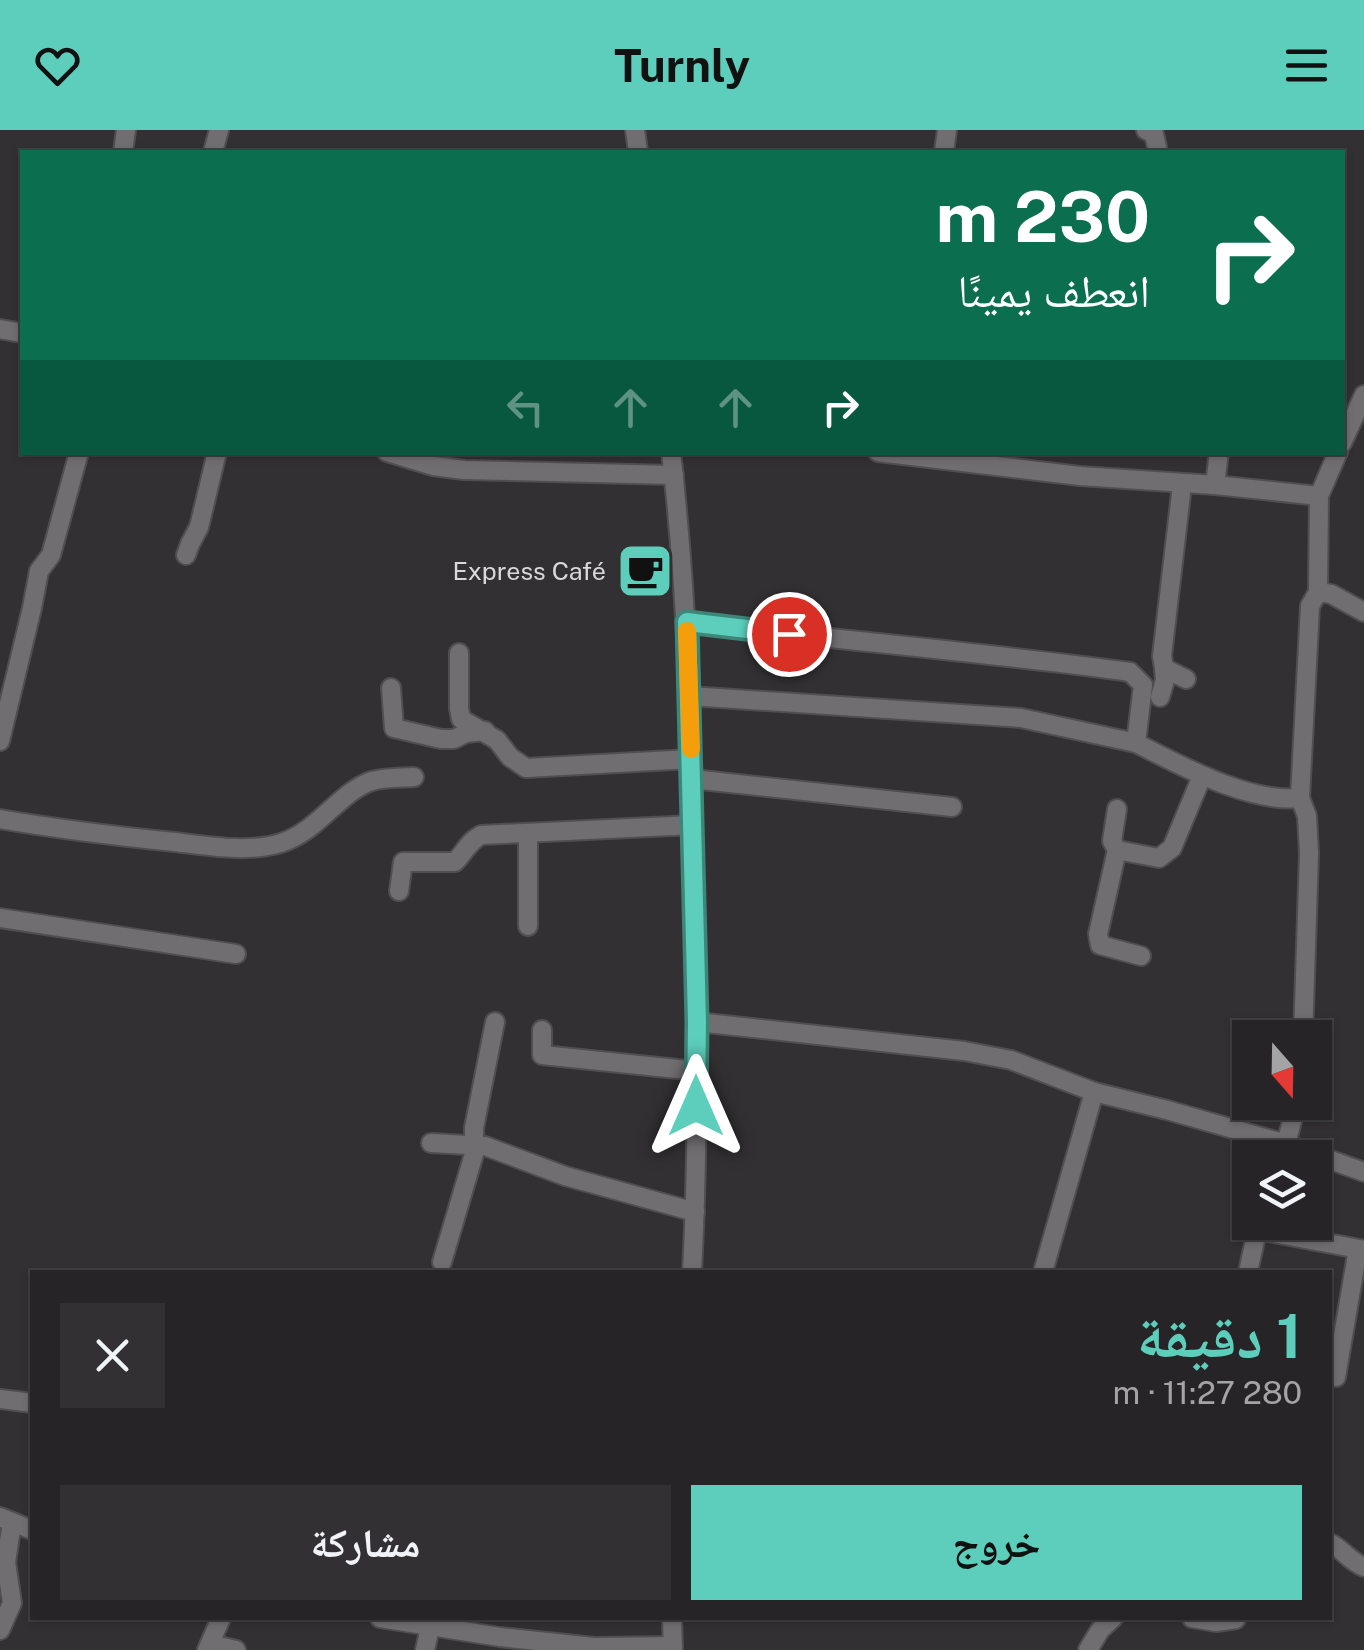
<!DOCTYPE html>
<html lang="ar">
<meta charset="utf-8">
<style>
body{margin:0;font-family:"Public Sans","Noto Naskh Arabic",sans-serif;background:#323032;color:#f1f3f6;direction:rtl;height:100vh;display:flex;flex-direction:column;font-size:38px;white-space:nowrap}
*{box-sizing:border-box;margin:0}
p{font-size:32px;color:#a4a4a7}
.icon{flex:none;width:55px;height:55px;fill:none;stroke:currentColor;stroke-width:2;stroke-linecap:round;stroke-linejoin:round}
.map{position:relative;flex:1;overflow:hidden;direction:ltr}
.sheet{position:absolute;left:30px;top:1140px;width:1302px;height:350px;display:flex;flex-direction:column;background:#262426;border-radius:0px;box-shadow:0 2px 8px #0004,0 0 0 2px #424143;direction:rtl}
.sheet>*{flex:none}
.top-card{position:absolute;left:20px;top:20px;width:1325px;height:305px;border-radius:0px;box-shadow:0 2px 8px #0004,0 0 0 2px #424143;direction:rtl;background:#0b6e4f;color:#fff;overflow:hidden}
.needle{width:65px;rotate:160deg}
.fabs{position:absolute;left:1232px;top:890px;display:grid;gap:20px}
.fabs a{display:grid;place-items:center;width:100px;height:100px;border-radius:0px;background:#262426;box-shadow:0 2px 8px #0004,0 0 0 2px #424143;font-size:50px}
.pin{position:absolute;display:grid;place-items:center;width:85px;height:85px;color:#fff;margin:-42px;border:5px solid #fff;border-radius:50%;box-shadow:0 2px 10px #0007}
.me{position:absolute;width:110px;margin:-55px;rotate:0deg;stroke-linejoin:round;filter:drop-shadow(0 0 8px #0008)}
.turn{display:flex;align-items:center;gap:35px;height:210px;padding:0 30px;font-size:45px}
.turn .icon{width:130px;height:130px;stroke-width:2.5}
.turn b{display:block;font-size:70px;line-height:85px}
.lanes{display:flex;align-items:center;height:95px;padding:0 30px;background:#0003;justify-content:center;gap:50px;direction:ltr}
.lanes .off{opacity:.35}
.round{display:grid;place-items:center;flex:none;width:105px;height:105px;border-radius:0px;background:#323032}
.headline{display:flex;align-items:center;justify-content:space-between;height:170px;padding:0 30px}
h1{font-size:60px;font-weight:700;line-height:75px;color:#5ccebb}
.primary-button{display:flex;gap:20px;margin-top:auto;padding:20px 30px}
.primary-button a{flex:1;height:115px;border-radius:0px;background:#5ccebb;color:#111;font-size:40px;font-weight:700;line-height:115px;text-align:center}
.primary-button a+a{background:#323032;color:#f1f3f6}
header{display:flex;justify-content:space-between;align-items:center;height:130px;padding:0 30px;background:#5ccebb;color:#111;font-size:45px;font-weight:700}
.map>svg:first-child{display:block}
</style>
<header><svg class="icon" aria-label="menu" viewBox="0 0 24 24"><path d="M4 6h16M4 12h16M4 18h16"/></svg>Turnly<svg class="icon" aria-label="heart" viewBox="0 0 24 24"><path d="M12 20l-8-8c-3-5 5-10 8-4 3-6 11-1 8 4z"/></svg></header>
<div class="map">
<svg width="1364" height="1520" viewBox="0 0 1364 1520">
<rect width="100%" height="100%" fill="#323032"/>
<g fill="none" stroke-linecap="round" stroke-linejoin="round">
<g stroke="#504e50" stroke-width="22">
<g id="minor">
<path d="M635,0l3,22"/>
<path d="M1146,0l8,4 4,18"/>
<path d="M123,22l3,-22"/>
<path d="M213,22l6,-22"/>
<path d="M944,22l3,-22"/>
<path d="M0,199l22,4"/>
<path d="M1342,313l22,-48"/>
<path d="M387,322l46,14 31,4 210,5"/>
<path d="M671,322c16,139 20,278 23,418 3,134 5,268 -2,402"/>
<path d="M878,322l202,24 135,9 104,11 -1,96 13,2 33,18"/>
<path d="M1182,355l-20,171 2,12 22,11"/>
<path d="M1215,355l4,-33"/>
<path d="M1319,366l19,-44"/>
<path d="M186,425l4,-11 9,-17 18,-75"/>
<path d="M687,492c148,18 296,30 443,50l13,13 -7,58c46,23 112,60 164,55"/>
<path d="M459,523v55l2,11 36,21 13,17 16,11 165,-9"/>
<path d="M391,558l3,40 47,11h13l12,-6 19,-2"/>
<path d="M689,566l332,22 115,25"/>
<path d="M1160,567l5,-17 -1,-12"/>
<path d="M0,611l32,-133 7,-37 12,-16 28,-103"/>
<path d="M692,649l260,28"/>
<path d="M1117,679l-5,32 5,9"/>
<path d="M0,689c58,10 116,17 175,23 34,4 73,11 106,1 37,-12 56,-48 88,-61 13,-5 31,-4 45,-5"/>
<path d="M399,761l4,-29h52c10,-10 13,-20 26,-27l212,-10"/>
<path d="M0,788l236,36"/>
<path d="M528,796v-93"/>
<path d="M1141,826l-41,-11 -2,-11 19,-84 42,8 13,-10 30,-72"/>
<path d="M697,892l267,29 47,9 83,32 73,18 119,34 78,28"/>
<path d="M542,900v25l155,16"/>
<path d="M1303,908l6,-185 -2,-37 -7,-18 10,-192 8,-14"/>
<path d="M431,1013l54,3 80,30 130,36"/>
<path d="M1286,1014l11,-42"/>
<path d="M1258,1100l106,20"/>
<path d="M442,1132l32,-108v-26l21,-106"/>
<path d="M1043,1142l51,-180"/>
<path d="M1248,1142l11,-50"/>
<path d="M1336,1247l22,-128"/>
<path d="M0,1269l32,4"/>
<path d="M0,1387l32,13"/>
<path d="M1330,1413c14,7 19,18 34,24"/>
<path d="M380,1488l120,19 94,10 79,-1"/>
<path d="M672,1488l1,32"/>
<path d="M1192,1488l24,4 20,-3"/>
<path d="M0,1500l12,-27 -6,-41 6,-40"/>
<path d="M210,1514l26,6"/>
<path d="M207,1520l14,-32"/>
<path d="M425,1520l5,-23"/>
<path d="M1088,1520l12,-20 13,-12"/>
</g>
</g>
<use href="#minor" stroke="#716e71" stroke-width="18"/>
</g>
<g fill="none" stroke-linecap="round" stroke-linejoin="round">
<g stroke="#3c867a" stroke-width="25">
<path id="route" d="M696,976l1,-84 -10,-400 102,12"/>
</g>
<use href="#route" stroke="#5ccebb" stroke-width="18"/>
<path stroke="#f59e0b" stroke-width="18" d="M687,501l4,118"/>
</g>
<defs>
<g id="cafe-square" transform="scale(2.875)"><rect x="-9" y="-9" width="18" height="18" rx="4" fill="#5ccebb" stroke="#323032"/><path d="M-5.5-4.5H6V0H3Q3 3.5 0 3.5H-2.5Q-5.5 3.5-5.5 0ZM3-3.2v2h1.7v-2ZM-6 4.5H4V6H-6Z" fill="#111"/></g>
</defs>
<g fill-rule="evenodd">
<use href="#cafe-square" x="645" y="441"/>
</g>
<g text-anchor="middle" stroke-width="10" stroke-linejoin="round" paint-order="stroke">
<g font-size="25" fill="#dad8da" stroke="#323032" text-anchor="end">
<text x="606" y="450">Express Café</text>
</g>
</g>
</svg>
<div class="fabs">
<a><svg class="needle" viewBox="-14 -14 28 28"><path d="M0-13l5 13h-10z" fill="#e53935"/><path d="M0 13l5-13h-10z" fill="#a4a4a7"/></svg></a>
<a><svg class="icon" aria-label="layers" viewBox="0 0 24 24"><path d="M12 4l9 5-9 5-9-5zM3 14l9 5 9-5"/></svg></a>
</div>
<div class="pin" style="left:789px;top:504px;background:#d93025"><svg class="icon" aria-label="arrive" viewBox="0 0 24 24"><path d="M6 21V4h12l-3 4 3 4H6"/></svg></div>
<svg class="me" style="left:696px;top:976px" viewBox="-20 -20 40 40"><path d="M0-17L14 15 0 8-14 15z" fill="#5ccebb" stroke="#fff" stroke-width="4"/></svg>
<div class="top-card">
<div class="turn"><svg class="icon" aria-label="right" viewBox="0 0 24 24"><path d="M7 20v-9h11M14 6l5 5-5 5"/></svg><div><b>230 m</b>انعطف يمينًا</div></div>
<div class="lanes"><svg class="icon off" aria-label="left" viewBox="0 0 24 24"><path d="M17 20v-9H6M10 6l-5 5 5 5"/></svg><svg class="icon off" aria-label="ahead" viewBox="0 0 24 24"><path d="M12 20V5M6 11l6-6 6 6"/></svg><svg class="icon off" aria-label="ahead" viewBox="0 0 24 24"><path d="M12 20V5M6 11l6-6 6 6"/></svg><svg class="icon" aria-label="right" viewBox="0 0 24 24"><path d="M7 20v-9h11M14 6l5 5-5 5"/></svg></div>
</div>
<section class="sheet">
<div class="headline"><div><h1>1 دقيقة</h1><p>280 m · 11:27</p></div><a class="round"><svg class="icon" aria-label="close" viewBox="0 0 24 24"><path d="M6 6l12 12M18 6L6 18"/></svg></a></div>
<div class="primary-button"><a>خروج</a><a>مشاركة</a></div>
</section>
</div>
